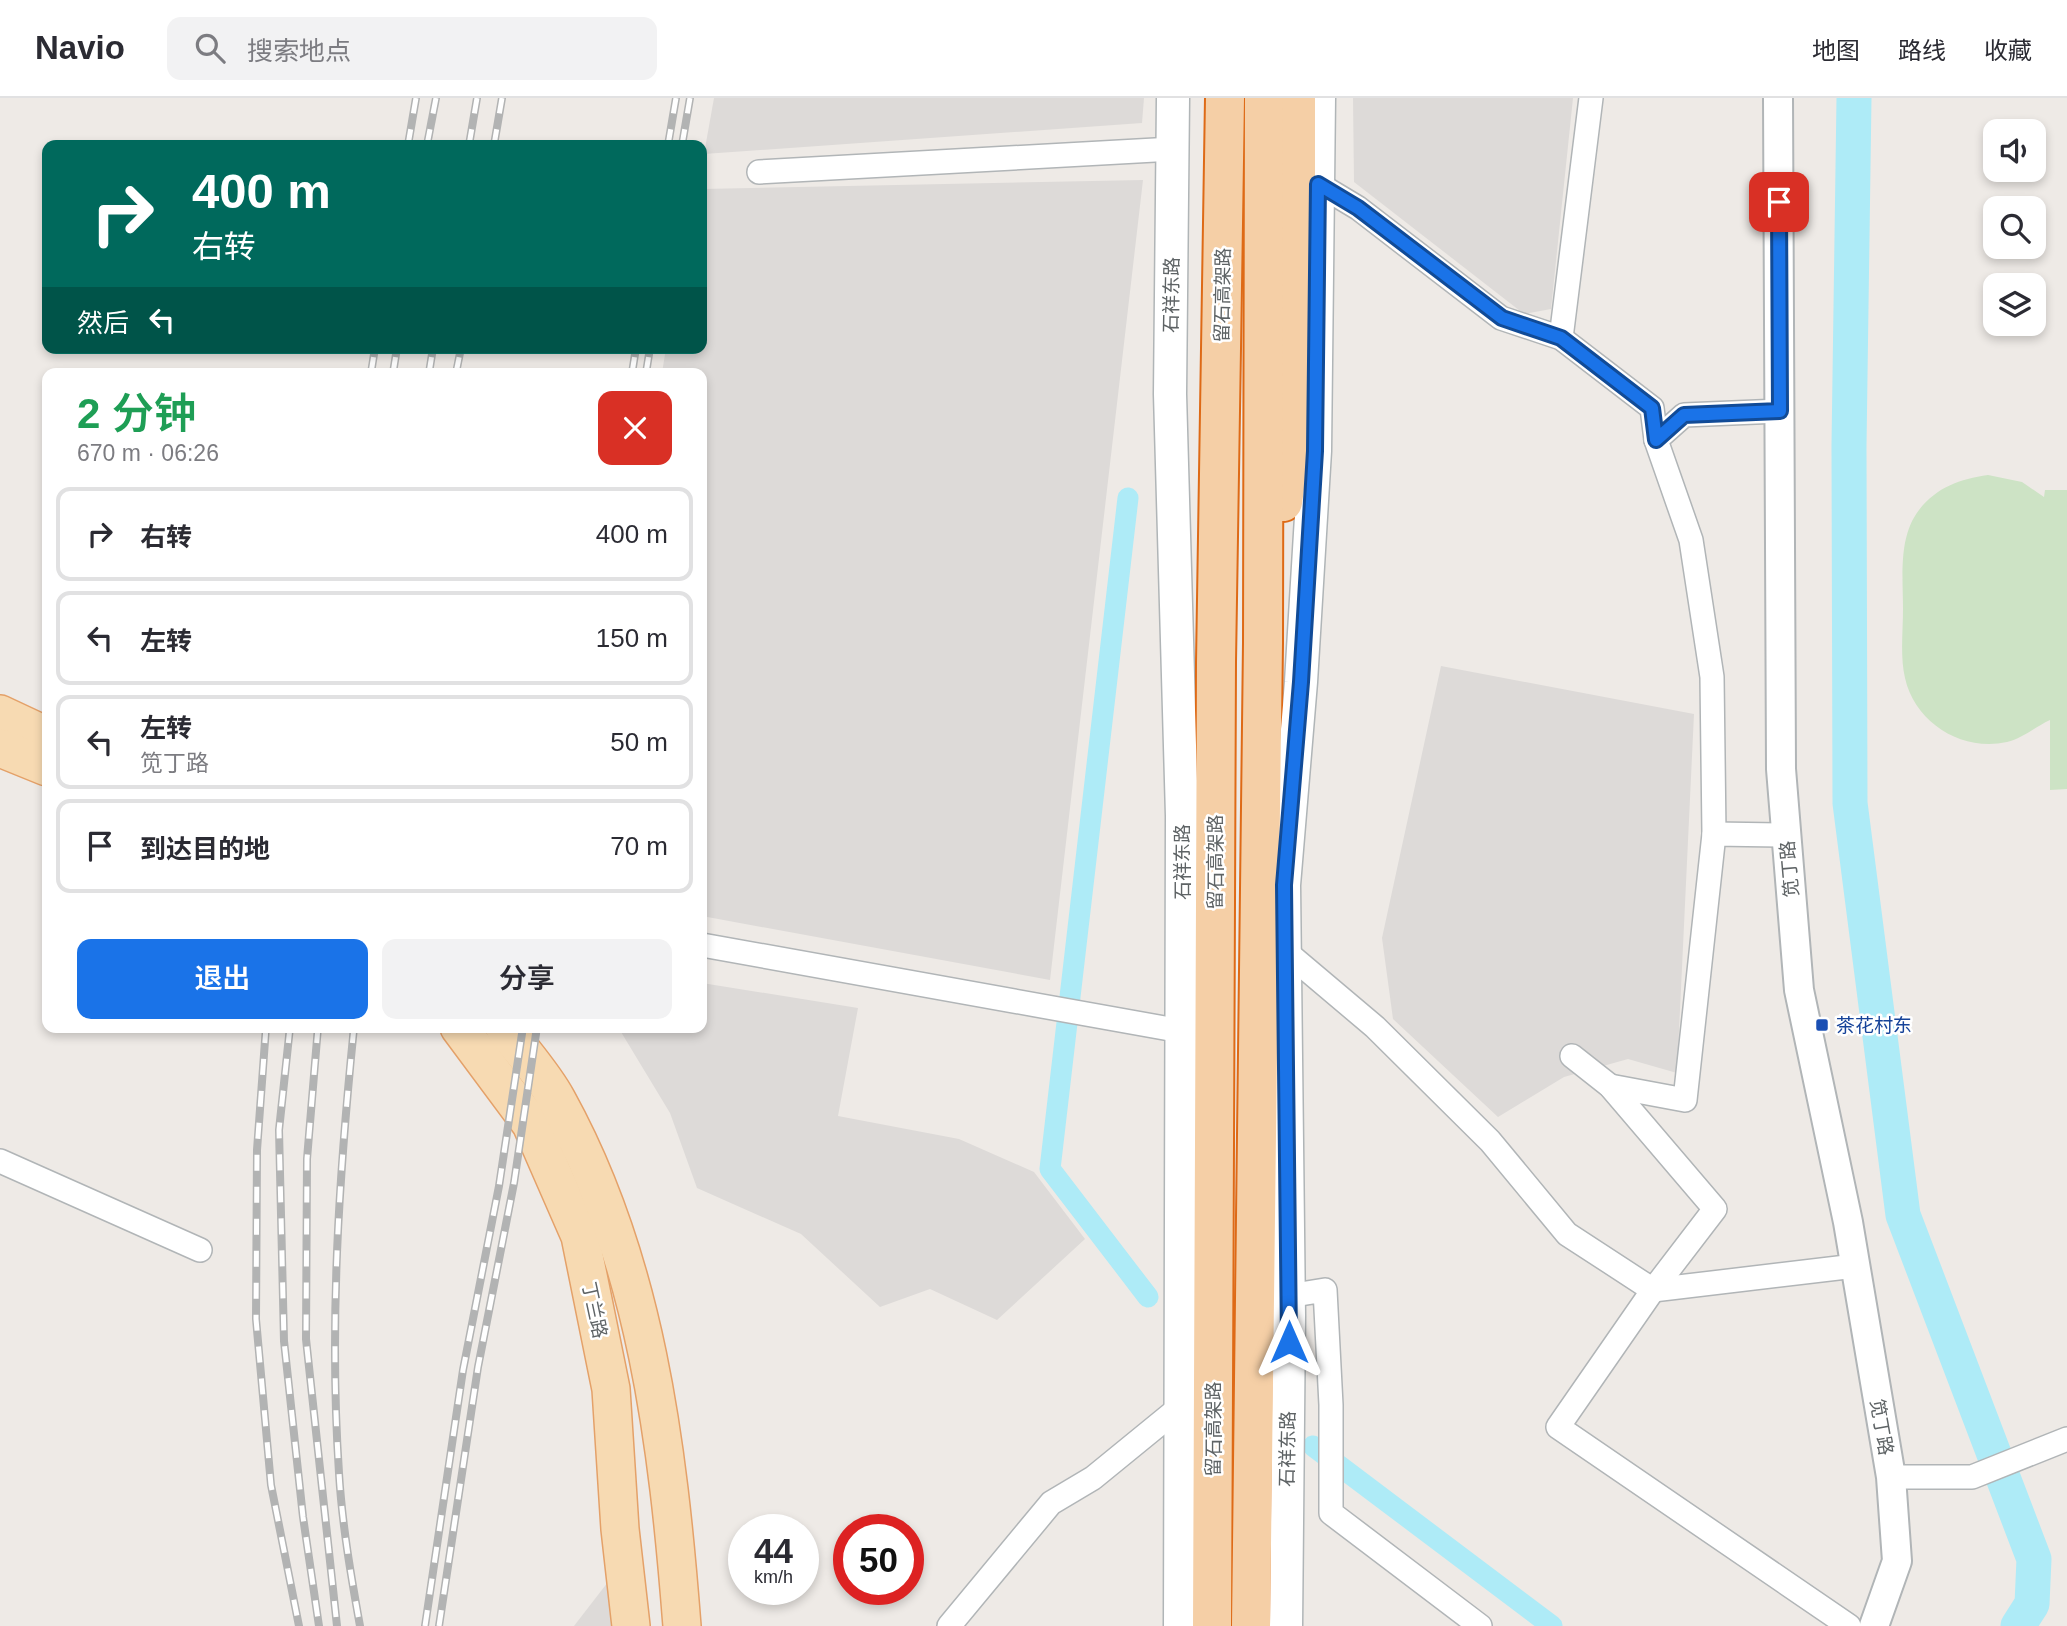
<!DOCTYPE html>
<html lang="zh">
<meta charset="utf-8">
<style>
body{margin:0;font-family:Helvetica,"Noto Sans SC",sans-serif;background:#f2f2f3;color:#2b2b33;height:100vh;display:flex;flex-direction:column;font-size:26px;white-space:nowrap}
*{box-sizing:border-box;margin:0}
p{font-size:23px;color:#7c7c81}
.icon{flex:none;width:38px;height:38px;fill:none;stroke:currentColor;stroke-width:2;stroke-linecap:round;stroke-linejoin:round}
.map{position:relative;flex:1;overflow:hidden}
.details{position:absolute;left:42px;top:270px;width:665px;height:665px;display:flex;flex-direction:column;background:#fff;border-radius:14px;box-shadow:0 4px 10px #0003}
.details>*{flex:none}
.guide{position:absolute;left:42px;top:42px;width:665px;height:214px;border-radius:14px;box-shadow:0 4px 10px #0003;background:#00695c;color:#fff;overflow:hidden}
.tools{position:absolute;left:1983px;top:21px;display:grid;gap:14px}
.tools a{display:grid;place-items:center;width:63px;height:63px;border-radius:14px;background:#fff;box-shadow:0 4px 10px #0003;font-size:35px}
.speed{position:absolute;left:728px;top:1416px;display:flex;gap:14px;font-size:35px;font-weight:700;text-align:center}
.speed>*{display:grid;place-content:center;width:91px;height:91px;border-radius:50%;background:#fff;box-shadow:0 4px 10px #0003;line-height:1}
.speed small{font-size:18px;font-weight:400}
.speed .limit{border:10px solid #d22;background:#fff;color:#111}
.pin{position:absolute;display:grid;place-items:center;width:60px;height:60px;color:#fff;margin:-30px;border-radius:14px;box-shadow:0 4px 10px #0006}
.me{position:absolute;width:77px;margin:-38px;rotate:0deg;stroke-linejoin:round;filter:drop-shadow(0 0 5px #0008)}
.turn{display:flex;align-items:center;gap:24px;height:147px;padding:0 35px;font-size:32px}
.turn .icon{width:91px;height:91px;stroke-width:2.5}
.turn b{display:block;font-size:49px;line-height:60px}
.then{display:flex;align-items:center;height:66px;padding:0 35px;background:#0003;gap:14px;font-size:26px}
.round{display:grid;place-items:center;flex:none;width:74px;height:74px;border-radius:14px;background:#f2f2f3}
.overview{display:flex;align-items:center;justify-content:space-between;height:119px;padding:0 35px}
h1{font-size:42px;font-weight:600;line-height:52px;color:#1e9e55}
.primary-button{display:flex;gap:14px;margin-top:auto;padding:14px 35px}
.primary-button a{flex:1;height:80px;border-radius:14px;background:#1a73e8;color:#fff;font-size:28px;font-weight:600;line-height:80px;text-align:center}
.primary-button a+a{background:#f2f2f3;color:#2b2b33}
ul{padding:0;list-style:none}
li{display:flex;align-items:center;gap:21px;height:94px;margin:0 14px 10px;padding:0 21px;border:4px solid #e1e1e2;border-radius:14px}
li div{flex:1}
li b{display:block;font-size:26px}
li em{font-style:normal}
header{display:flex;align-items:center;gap:42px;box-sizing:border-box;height:98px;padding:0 35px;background:#fff;border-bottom:2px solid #e1e1e2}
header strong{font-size:33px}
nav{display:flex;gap:38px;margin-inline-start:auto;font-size:24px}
.search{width:490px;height:63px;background:#f2f2f3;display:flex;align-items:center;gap:18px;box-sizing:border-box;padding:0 24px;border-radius:14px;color:#7c7c81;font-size:26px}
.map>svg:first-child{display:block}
</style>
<header>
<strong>Navio</strong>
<div class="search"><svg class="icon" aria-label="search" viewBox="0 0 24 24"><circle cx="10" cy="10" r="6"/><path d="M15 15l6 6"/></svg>搜索地点</div>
<nav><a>地图</a><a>路线</a><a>收藏</a></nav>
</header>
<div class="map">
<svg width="2067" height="1528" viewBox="0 0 2067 1528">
<rect width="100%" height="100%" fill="#eeeae6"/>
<g fill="#dddad8">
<path d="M714,0h430l-2,25 -438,31z"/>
<path d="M1353,0h220l-22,211 -27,5 -170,-132z"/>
<path d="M1143,82l-93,800 -348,-64v-543h-40l4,-25h36v-159z"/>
<path d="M1441,568l253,48 -17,359 -49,-14 -64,18 -66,40 -105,-98 -11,-81z"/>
<path d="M702,885l156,25 -20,108 121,23 75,33 51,67 -88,81 -67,-31 -50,18 -79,-73 -104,-46 -27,-75 -52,-86h84z"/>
<path d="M608,1484l6,44h-40z"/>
</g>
<path fill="#cde3c5" d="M1988,377l34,7 22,15 1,-7h22v299l-17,1v-70c-15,7 -27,18 -43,22 -45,10 -92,-19 -102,-64 -5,-21 -2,-47 -2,-69 0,-32 -5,-72 16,-99 18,-23 41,-31 69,-35z"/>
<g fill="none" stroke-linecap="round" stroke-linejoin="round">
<g stroke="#aeebf7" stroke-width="21">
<path d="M1128,400l-78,671 98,128"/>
<path d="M1313,1348l239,180"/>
</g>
<path stroke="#aeebf7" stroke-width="35" d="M1854,0l-5,348 1,357 53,412 131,344 -2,45 -14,22"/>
<g stroke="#b1b5b7" stroke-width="26">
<g id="minor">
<path d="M759,74l414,-23"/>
<path d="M1318,86l40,24 143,110 60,20 91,70 4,32"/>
<path d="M1561,240l30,-240"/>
<path d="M1714,736l-2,-157 -21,-137 -35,-100 28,-25 97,-4"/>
<path d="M702,847l479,86"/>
<path d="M1285,853l90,76 115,114 77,93 86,56 202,-24"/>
<path d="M1572,958l38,30 105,123 -62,81 -95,137 291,199"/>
<path d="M1610,988l75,14 29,-266 72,1"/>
<path d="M0,1063l200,89"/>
<path d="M1288,1198l37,-6 6,115v108l149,113"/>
<path d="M1891,1379h81l95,-38"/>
<path d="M949,1528l102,-123 42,-25 87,-71"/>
</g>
</g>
<g stroke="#b1b5b7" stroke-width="32">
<path id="tertiary" d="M1778,0l3,671 18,221 49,232 43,255 6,84 -23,65"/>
</g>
<g stroke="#b0b5b7" stroke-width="35">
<g id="secondary">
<path d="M1173,0l-3,296 12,422 -2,810"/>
<path d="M1286,1528l3,-311 -5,-430 17,-203 14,-231 4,-353"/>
</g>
</g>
<g stroke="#e4a169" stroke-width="40">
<g id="primary">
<path d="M0,616l47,22"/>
<path d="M0,650l47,19"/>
<path d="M459,929l72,97 49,112 31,153 9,140 11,97"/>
<path d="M504,929c17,24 39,47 53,73 89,161 111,345 125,526"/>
</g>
</g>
<g stroke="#de6a16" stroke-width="42">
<g id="trunk">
<path d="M1283,404l13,-92v-312"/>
<path d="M1212,1528l4,-964 9,-564"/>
<path d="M1251,1528l12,-983 1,-545"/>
</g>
</g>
<use href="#minor" stroke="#fff" stroke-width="23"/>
<use href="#tertiary" stroke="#fff" stroke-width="28"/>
<use href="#secondary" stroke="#fff" stroke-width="32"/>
<use href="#primary" stroke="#f7dab2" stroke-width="37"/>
<use href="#trunk" stroke="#f5cfa6" stroke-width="38"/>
<g stroke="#b2b3b3" stroke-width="8">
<g id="rail">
<path d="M408,47l8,-47"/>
<path d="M427,47l9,-47"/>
<path d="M469,47l8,-47"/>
<path d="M494,47l8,-47"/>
<path d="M668,47l8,-47"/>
<path d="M682,47l8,-47"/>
<path d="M371,275l4,-25"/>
<path d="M393,275l4,-25"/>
<path d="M429,275l4,-25"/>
<path d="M456,275l5,-25"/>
<path d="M632,275l4,-25"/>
<path d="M646,275l4,-25"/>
<path d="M266,929l-9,123 -1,169 15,166 28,141"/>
<path d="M290,929l-11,103 5,211 19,176 16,109"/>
<path d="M318,929l-11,132 -1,180 31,287"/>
<path d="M354,929c-15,149 -25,296 -15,446 3,51 12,103 21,153"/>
<path d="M425,1528l38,-256 36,-184 24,-159"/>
<path d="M439,1528l39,-259 36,-184 23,-156"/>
</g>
</g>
<use href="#rail" stroke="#fff" stroke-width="5" stroke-dasharray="16" stroke-linecap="butt"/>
</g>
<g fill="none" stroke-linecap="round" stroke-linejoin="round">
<g stroke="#114b97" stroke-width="18">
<path id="route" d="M1289,1244l-5,-457 17,-203 14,-231 3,-267 40,24 144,110 59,20 91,70 4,32 28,-25 96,-4 -1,-209"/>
</g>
<use href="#route" stroke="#1a73e8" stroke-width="12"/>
</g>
<rect fill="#1a4fb4" stroke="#fff" stroke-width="2.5" x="1815" y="920" width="14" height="14" rx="3.5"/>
<g text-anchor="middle" stroke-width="5" stroke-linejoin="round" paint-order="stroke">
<g font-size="19" fill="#5e6365" stroke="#fff">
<text transform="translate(1171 197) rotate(-89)" y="7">石祥东路</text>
<text transform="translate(1222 197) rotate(-89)" y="7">留石高架路</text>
<text transform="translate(1182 764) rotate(-90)" y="7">石祥东路</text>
<text transform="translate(1215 764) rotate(-90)" y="7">留石高架路</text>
<text transform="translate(1789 771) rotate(-95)" y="7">笕丁路</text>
<text transform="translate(595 1212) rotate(78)" y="7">丁兰路</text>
<text transform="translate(1882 1329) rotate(80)" y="7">笕丁路</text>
<text transform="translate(1213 1331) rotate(-90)" y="7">留石高架路</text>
<text transform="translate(1287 1351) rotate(-89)" y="7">石祥东路</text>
</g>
<g font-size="19" fill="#164399" stroke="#fff" text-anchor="start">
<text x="1836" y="934">茶花村东</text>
</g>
</g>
</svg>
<div class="tools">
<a><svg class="icon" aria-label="sound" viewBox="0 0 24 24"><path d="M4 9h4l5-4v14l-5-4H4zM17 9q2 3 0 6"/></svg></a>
<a><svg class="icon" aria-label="search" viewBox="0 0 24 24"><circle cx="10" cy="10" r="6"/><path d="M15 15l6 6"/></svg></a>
<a><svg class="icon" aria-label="layers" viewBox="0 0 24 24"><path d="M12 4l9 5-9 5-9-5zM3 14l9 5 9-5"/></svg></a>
</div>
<div class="speed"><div>44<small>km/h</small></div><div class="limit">50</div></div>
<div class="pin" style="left:1779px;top:104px;background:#d93025"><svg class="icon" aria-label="arrive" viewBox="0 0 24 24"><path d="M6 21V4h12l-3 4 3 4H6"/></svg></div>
<svg class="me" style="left:1289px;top:1244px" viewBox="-20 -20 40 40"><path d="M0-17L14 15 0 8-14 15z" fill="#1a73e8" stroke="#fff" stroke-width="4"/></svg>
<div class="guide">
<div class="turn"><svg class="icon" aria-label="right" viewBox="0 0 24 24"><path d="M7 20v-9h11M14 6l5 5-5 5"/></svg><div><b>400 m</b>右转</div></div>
<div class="then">然后<svg class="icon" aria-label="left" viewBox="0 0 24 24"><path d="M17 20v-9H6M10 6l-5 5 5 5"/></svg></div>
</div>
<section class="details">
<div class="overview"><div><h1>2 分钟</h1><p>670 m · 06:26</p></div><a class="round" style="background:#d93025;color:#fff"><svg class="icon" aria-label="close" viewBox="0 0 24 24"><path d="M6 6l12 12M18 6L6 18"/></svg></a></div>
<ul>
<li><svg class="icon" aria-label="right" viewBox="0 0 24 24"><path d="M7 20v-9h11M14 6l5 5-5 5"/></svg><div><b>右转</b></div><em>400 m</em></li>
<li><svg class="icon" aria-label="left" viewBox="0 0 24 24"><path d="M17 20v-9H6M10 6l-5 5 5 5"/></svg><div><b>左转</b></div><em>150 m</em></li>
<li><svg class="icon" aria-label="left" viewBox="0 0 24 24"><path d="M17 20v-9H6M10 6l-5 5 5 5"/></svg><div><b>左转</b><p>笕丁路</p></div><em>50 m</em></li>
<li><svg class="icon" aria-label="arrive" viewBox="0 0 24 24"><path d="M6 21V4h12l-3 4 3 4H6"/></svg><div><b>到达目的地</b></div><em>70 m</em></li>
</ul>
<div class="primary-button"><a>退出</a><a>分享</a></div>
</section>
</div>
